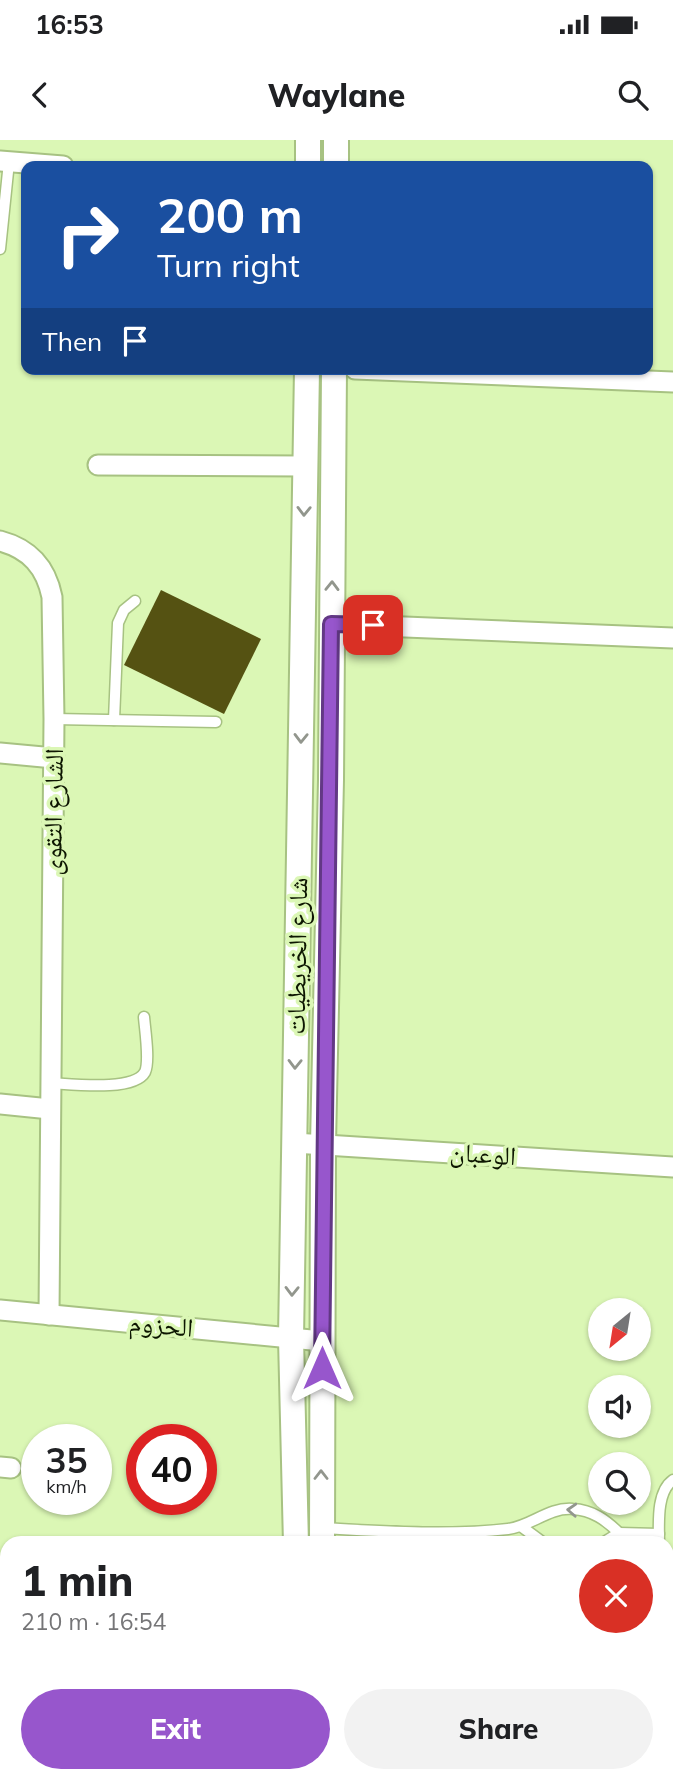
<!DOCTYPE html>
<meta charset="utf-8">
<style>
body{margin:0;font-family:Mulish,"Noto Naskh Arabic",sans-serif;background:#f2f2f2;color:#202124;height:100vh;display:flex;flex-direction:column;font-size:26px;white-space:nowrap}
*{box-sizing:border-box;margin:0}
p{font-size:23px;color:#757577}
.icon{flex:none;width:38px;height:38px;fill:none;stroke:currentColor;stroke-width:2;stroke-linecap:round;stroke-linejoin:round}
.map{position:relative;flex:1;overflow:hidden}
.side{position:absolute;left:0px;top:1396px;width:674px;height:247px;display:flex;flex-direction:column;background:#fff;border-radius:21px 21px 0 0;box-shadow:0 2px 5px #0004}
.side>*{flex:none}
.hud{position:absolute;left:21px;top:21px;width:632px;height:214px;border-radius:14px;box-shadow:0 2px 5px #0004;background:#1a4fa0;color:#fff;overflow:hidden}
.needle{width:46px;rotate:210deg}
.buttons{position:absolute;left:588px;top:1158px;display:grid;gap:14px}
.buttons a{display:grid;place-items:center;width:63px;height:63px;border-radius:50%;background:#fff;box-shadow:0 2px 5px #0004;font-size:35px}
.speed{position:absolute;left:21px;top:1284px;display:flex;gap:14px;font-size:35px;font-weight:700;text-align:center}
.speed>*{display:grid;place-content:center;width:91px;height:91px;border-radius:50%;background:#fff;box-shadow:0 2px 5px #0004;line-height:1}
.speed small{font-size:18px;font-weight:400}
.speed .limit{border:10px solid #d22;background:#fff;color:#111}
.pin{position:absolute;display:grid;place-items:center;width:60px;height:60px;color:#fff;margin:-30px;border-radius:14px;box-shadow:0 4px 10px #0006}
.me{position:absolute;width:77px;margin:-38px;rotate:0deg;stroke-linejoin:round;filter:drop-shadow(0 0 5px #0008)}
.turn{display:flex;align-items:center;gap:24px;height:147px;padding:0 21px;font-size:32px}
.turn .icon{width:91px;height:91px;stroke-width:2.5}
.turn b{display:block;font-size:49px;line-height:60px}
.then{display:flex;align-items:center;height:66px;padding:0 21px;background:#0003;gap:14px;font-size:26px}
.round{display:grid;place-items:center;flex:none;width:74px;height:74px;border-radius:37px;background:#f2f2f2}
.overview{display:flex;align-items:center;justify-content:space-between;height:119px;padding:0 21px}
h1{font-size:42px;font-weight:800;line-height:52px}
.button{display:flex;gap:14px;margin-top:auto;padding:14px 21px}
.button a{flex:1;height:80px;border-radius:42px;background:#9756cc;color:#fff;font-size:28px;font-weight:800;line-height:80px;text-align:center}
.button a+a{background:#f2f2f2;color:#202124}
.status{display:flex;justify-content:space-between;align-items:center;height:49px;padding:0 35px;background:#fff;direction:ltr}
.status svg{height:19px;fill:currentColor}
header{display:flex;justify-content:space-between;align-items:center;height:91px;padding:0 21px;background:#fff;font-size:32px;font-weight:800}
.map>svg:first-child{display:block}
</style>
<div class="status"><b>16:53</b><svg viewBox="0 0 49 12"><path d="M0 12V9h3v3zM5 12V6h3v6zM10 12V3h3v9zM15 12V0h3v12zM26 1h20v11H26zM47 4h2v5h-2z"/></svg></div>
<header><svg class="icon" aria-label="back" viewBox="0 0 24 24"><path d="M15 5l-7 7 7 7"/></svg>Waylane<svg class="icon" aria-label="search" viewBox="0 0 24 24"><circle cx="10" cy="10" r="6"/><path d="M15 15l6 6"/></svg></header>
<div class="map">
<svg width="673" height="1642" viewBox="0 0 673 1642">
<rect width="100%" height="100%" fill="#dbf7b5"/>
<path fill="#555212" d="M161,450l100,49 -37,75 -100,-49z"/>
<g fill="none" stroke-linecap="round" stroke-linejoin="round">
<g stroke="#a7c282" stroke-width="13">
<g id="service">
<path d="M0,109l9,-87"/>
<path d="M54,579l162,3"/>
<path d="M114,580l4,-97 6,-13 11,-9"/>
<path d="M50,943c21,1 84,9 95,-11 5,-11 0,-42 -1,-55"/>
<path d="M522,1387l23,17"/>
<path d="M321,1388c63,3 125,8 187,1 24,-3 40,-22 65,-20 19,1 33,11 46,24"/>
<path d="M601,1404l18,-11 40,1"/>
<path d="M659,1404c0,-20 -3,-52 14,-64"/>
<path d="M667,1455l6,5"/>
</g>
</g>
<g stroke="#a7c282" stroke-width="23">
<g id="minor">
<path d="M0,21l63,5"/>
<path d="M355,229l318,13"/>
<path d="M98,325l207,1"/>
<path d="M0,401c30,8 46,26 52,56l2,122 -5,596"/>
<path d="M331,484l342,14"/>
<path d="M0,613l54,5"/>
<path d="M0,964l50,5"/>
<path d="M294,1003l379,24"/>
<path d="M0,1170l322,31"/>
<path d="M0,1327l11,1"/>
<path d="M0,1432l7,6"/>
<path d="M27,1636v6"/>
</g>
</g>
<g stroke="#a7c282" stroke-width="28">
<g id="tertiary">
<path d="M308,26v-26"/>
<path d="M336,26v-26"/>
<path d="M296,1404l-5,-206 16,-969"/>
<path d="M322,1404l1,-400 8,-364 3,-411"/>
<path d="M302,1636v6"/>
<path d="M330,1636v6"/>
</g>
</g>
<use href="#service" stroke="#fff" stroke-width="10"/>
<use href="#minor" stroke="#fff" stroke-width="19"/>
<use href="#tertiary" stroke="#fff" stroke-width="24"/>
</g>
<defs><path id="oneway-chevron" d="M-2-3.5L2.5 0L-2 3.5" fill="none" stroke-width="1.6" stroke-linecap="round" stroke-linejoin="round" transform="scale(1.75)"/></defs>
<g stroke="#92968d">
<use href="#oneway-chevron" transform="translate(304 371) rotate(91)"/>
<use href="#oneway-chevron" transform="translate(332 446) rotate(-89)"/>
<use href="#oneway-chevron" transform="translate(301 598) rotate(91)"/>
<use href="#oneway-chevron" transform="translate(295 924) rotate(91)"/>
<use href="#oneway-chevron" transform="translate(292 1151) rotate(91)"/>
<use href="#oneway-chevron" transform="translate(321 1335) rotate(-90)"/>
<use href="#oneway-chevron" transform="translate(572 1370) rotate(-177)"/>
</g>
<g fill="none" stroke-linecap="round" stroke-linejoin="round">
<g stroke="#623885" stroke-width="18">
<path id="route" d="M322,1228l9,-744 42,1"/>
</g>
<use href="#route" stroke="#9756cc" stroke-width="12"/>
</g>
<g text-anchor="middle" stroke-width="7" stroke-linejoin="round" paint-order="stroke">
<g font-size="26" fill="#0d1601" stroke="#dbf7b5">
<text transform="translate(53 672) rotate(-89)" y="9">الشارع التقوى</text>
<text transform="translate(297 816) rotate(-89)" y="9">شارع الخريطيات</text>
<text transform="translate(483 1014) rotate(4)" y="9">الوعبان</text>
<text transform="translate(161 1185) rotate(5)" y="9">الحزوم</text>
</g>
</g>
</svg>
<div class="buttons">
<a><svg class="needle" viewBox="-14 -14 28 28"><path d="M0-13l5 13h-10z" fill="#e53935"/><path d="M0 13l5-13h-10z" fill="#757577"/></svg></a>
<a><svg class="icon" aria-label="sound" viewBox="0 0 24 24"><path d="M4 9h4l5-4v14l-5-4H4zM17 9q2 3 0 6"/></svg></a>
<a><svg class="icon" aria-label="search" viewBox="0 0 24 24"><circle cx="10" cy="10" r="6"/><path d="M15 15l6 6"/></svg></a>
</div>
<div class="speed"><div>35<small>km/h</small></div><div class="limit">40</div></div>
<div class="pin" style="left:373px;top:485px;background:#d93025"><svg class="icon" aria-label="arrive" viewBox="0 0 24 24"><path d="M6 21V4h12l-3 4 3 4H6"/></svg></div>
<svg class="me" style="left:322px;top:1228px" viewBox="-20 -20 40 40"><path d="M0-17L14 15 0 8-14 15z" fill="#9756cc" stroke="#fff" stroke-width="4"/></svg>
<div class="hud">
<div class="turn"><svg class="icon" aria-label="right" viewBox="0 0 24 24"><path d="M7 20v-9h11M14 6l5 5-5 5"/></svg><div><b>200 m</b>Turn right</div></div>
<div class="then">Then<svg class="icon" aria-label="arrive" viewBox="0 0 24 24"><path d="M6 21V4h12l-3 4 3 4H6"/></svg></div>
</div>
<section class="side">
<div class="overview"><div><h1>1 min</h1><p>210 m · 16:54</p></div><a class="round" style="background:#d93025;color:#fff"><svg class="icon" aria-label="close" viewBox="0 0 24 24"><path d="M6 6l12 12M18 6L6 18"/></svg></a></div>
<div class="button"><a>Exit</a><a>Share</a></div>
</section>
</div>
